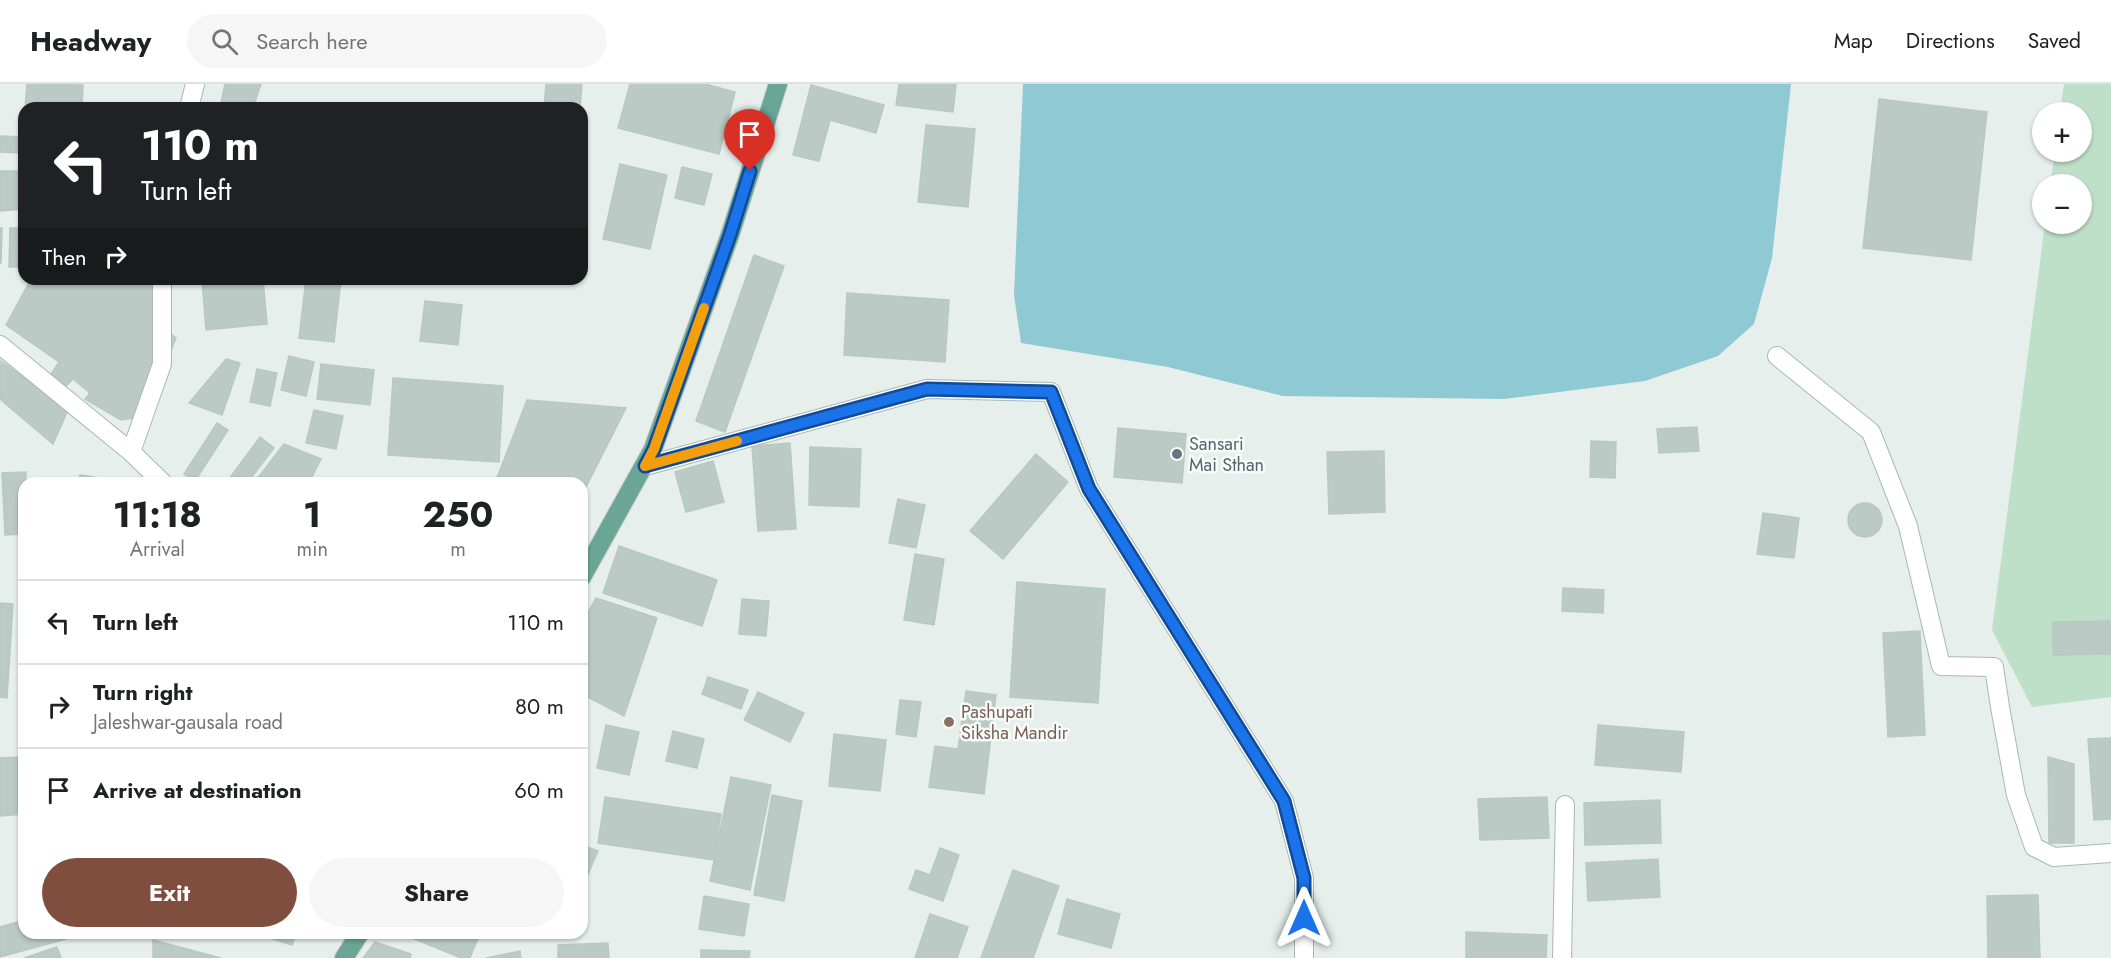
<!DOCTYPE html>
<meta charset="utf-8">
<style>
body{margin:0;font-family:Jost,sans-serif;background:#f6f6f6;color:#202124;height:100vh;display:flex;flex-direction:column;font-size:22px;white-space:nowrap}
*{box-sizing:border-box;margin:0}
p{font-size:20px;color:#757577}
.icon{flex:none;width:33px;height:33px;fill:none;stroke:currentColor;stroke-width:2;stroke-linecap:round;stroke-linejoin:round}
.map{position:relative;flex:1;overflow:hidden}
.sheet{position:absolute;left:18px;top:393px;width:570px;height:462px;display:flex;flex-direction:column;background:#fff;border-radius:18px;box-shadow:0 2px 4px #0004}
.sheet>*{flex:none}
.banner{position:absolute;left:18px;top:18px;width:570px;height:183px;border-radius:18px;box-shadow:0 2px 4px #0004;background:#202124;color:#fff;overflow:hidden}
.fabs{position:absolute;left:2032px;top:18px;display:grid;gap:12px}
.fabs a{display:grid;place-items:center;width:60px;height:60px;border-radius:50%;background:#fff;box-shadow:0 2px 4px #0004;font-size:30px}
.pin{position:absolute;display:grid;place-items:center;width:51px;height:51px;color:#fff;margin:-62px -26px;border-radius:50% 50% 50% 0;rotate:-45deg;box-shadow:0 0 6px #0007}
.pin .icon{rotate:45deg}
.me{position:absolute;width:66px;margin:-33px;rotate:0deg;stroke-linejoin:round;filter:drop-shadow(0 0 4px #0008)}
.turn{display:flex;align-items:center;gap:21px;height:126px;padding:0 24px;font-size:27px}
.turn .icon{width:78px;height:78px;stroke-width:2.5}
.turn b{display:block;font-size:42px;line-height:51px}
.then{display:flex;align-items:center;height:57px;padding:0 24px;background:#0003;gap:12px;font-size:22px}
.eta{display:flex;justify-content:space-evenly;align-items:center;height:102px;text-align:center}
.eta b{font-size:36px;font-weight:700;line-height:42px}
.cta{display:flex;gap:12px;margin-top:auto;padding:12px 24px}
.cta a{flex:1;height:69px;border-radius:36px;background:#7f4e3f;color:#fff;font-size:24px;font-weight:700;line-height:69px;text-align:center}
.cta a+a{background:#f6f6f6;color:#202124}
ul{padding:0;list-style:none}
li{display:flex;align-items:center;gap:18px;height:84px;padding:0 24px;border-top:2px solid #e0e0e0}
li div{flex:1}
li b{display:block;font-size:22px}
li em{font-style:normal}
header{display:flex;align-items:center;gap:36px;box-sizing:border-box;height:84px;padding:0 30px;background:#fff;border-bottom:2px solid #e0e0e0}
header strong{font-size:28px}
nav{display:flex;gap:33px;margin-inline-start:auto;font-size:21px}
.search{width:420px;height:54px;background:#f6f6f6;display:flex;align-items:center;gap:15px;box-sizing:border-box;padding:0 21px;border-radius:33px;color:#757577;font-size:22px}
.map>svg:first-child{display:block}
</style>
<header>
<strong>Headway</strong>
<div class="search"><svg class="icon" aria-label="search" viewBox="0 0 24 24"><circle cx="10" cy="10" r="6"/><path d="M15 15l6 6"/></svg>Search here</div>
<nav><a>Map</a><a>Directions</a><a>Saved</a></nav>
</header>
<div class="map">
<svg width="2111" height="874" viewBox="0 0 2111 874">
<rect width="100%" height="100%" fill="#e6efeb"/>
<path fill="#bfe0c8" d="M2064,0h47v613l-79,10 -40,-77 53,-406h37v-40h-32l5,-32h27v-40h-22z"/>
<path fill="#8ec9d4" d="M1023,0h768l-19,174 -18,66 -36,32 -73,25 -141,18 -221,-3 -115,-29 -147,-24 -7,-48z"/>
<g fill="#bbcac4" stroke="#b8c9c2" stroke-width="1.5">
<path d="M27,0l56,1 -1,23h-57z"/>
<path d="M225,0h36l-8,24h-33z"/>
<path d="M546,0h36l-2,24h-36z"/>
<path d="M630,0h75l30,8 -16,62 -101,-26z"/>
<path d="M899,0h57l-3,28 -57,-7z"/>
<path d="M811,1l73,20 -8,28 -46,-13 -11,41 -26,-6z"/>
<path d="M1879,15l108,13 -16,148 -108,-12z"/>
<path d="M926,41l49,4 -7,78 -50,-5z"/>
<path d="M0,52l23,1 -1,16 -22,-1z"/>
<path d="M620,80l47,11 -17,74 -47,-10z"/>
<path d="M682,83l30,7 -8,31 -29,-7z"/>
<path d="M0,87h24v38l-24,2z"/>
<path d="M0,144h2l-1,35h-1z"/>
<path d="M10,144h14v39h-15z"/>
<path d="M754,171l30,11 -59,166 -29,-11z"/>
<path d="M31,195h127l8,51 10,8 -7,17 -35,63 -13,2 -36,-21 5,-6 -17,-14 -7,7 -15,-12 8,-12 -53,-37z"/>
<path d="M202,195h61l4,45 -61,6z"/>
<path d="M306,195h35l-7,63 -35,-4z"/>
<path d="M847,209l102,7 -4,62 -101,-7z"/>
<path d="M425,217l37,4 -4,40 -38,-4z"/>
<path d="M289,272l25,6 -8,34 -25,-6z"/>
<path d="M226,275l14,4 -18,52 -33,-12z"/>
<path d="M1,277l67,49 -15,34 -53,-45z"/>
<path d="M321,280l53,6 -4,35 -53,-6z"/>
<path d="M257,285l20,4 -7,33 -20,-4z"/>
<path d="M393,294l110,8 -4,76 -111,-7z"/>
<path d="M527,316l99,8 -44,87v-12h-87z"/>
<path d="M314,326l29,6 -7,33 -30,-6z"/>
<path d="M217,339l11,7 -33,51 -11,-7z"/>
<path d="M1697,343l2,24 -40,2 -2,-24z"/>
<path d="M1118,344l68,6 -4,49 -68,-6z"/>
<path d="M260,353l14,11 -27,35h-21z"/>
<path d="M1591,357l25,1 -1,36 -25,-1z"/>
<path d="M790,359l6,86 -38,2 -6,-85z"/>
<path d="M284,360l37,15 -12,24h-55z"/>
<path d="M810,363l51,2 -2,58 -50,-2z"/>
<path d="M1384,367l1,61 -56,2 -2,-62z"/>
<path d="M1036,370l32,28 -65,77 -33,-28z"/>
<path d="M713,377l11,41 -38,10 -11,-40z"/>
<path d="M26,388l-2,62 -19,1 -3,-62z"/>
<path d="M80,391l51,8h-52z"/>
<path d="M898,415l27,6 -9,43 -27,-5z"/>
<circle cx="1865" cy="436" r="17"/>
<path d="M1763,429l36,5 -5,40 -37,-4z"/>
<path d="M619,462l98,34 -15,46 -99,-33z"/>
<path d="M915,470l29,5 -10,66 -30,-5z"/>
<path d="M1017,498l88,7 -7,114 -88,-6z"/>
<path d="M1563,504l41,2 -1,23 -41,-2z"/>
<path d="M596,514l61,20 -33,98 -42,-22v-70z"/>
<path d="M742,515l27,2 -3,35 -27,-2z"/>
<path d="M0,519l13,1 -6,94 -7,-1z"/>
<path d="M2111,537v33l-58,1v-33z"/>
<path d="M1920,547l5,104 -37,2 -5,-104z"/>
<path d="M708,593l40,13 -7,19 -39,-15z"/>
<path d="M966,607l30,4 -12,99 -55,-7 6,-41 23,3z"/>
<path d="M758,608l46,21 -14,29 -46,-22z"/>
<path d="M900,616l21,2 -5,35 -20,-3z"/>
<path d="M606,641l33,7 -10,43 -32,-7z"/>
<path d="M1598,641l86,7 -3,40 -86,-7z"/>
<path d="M673,647l31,8 -7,29 -31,-7z"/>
<path d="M834,650l52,6 -6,51 -51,-5z"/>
<path d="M2111,654v81l-17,1 -6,-81z"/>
<path d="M24,673v57l-24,2v-58z"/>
<path d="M2048,673l26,7v79h-25z"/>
<path d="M731,693l40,8 -21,105 -40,-9z"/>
<path d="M772,711l30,6 -18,100 -30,-6z"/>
<path d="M605,713l116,17 -7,46 -116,-17z"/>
<path d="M1547,713l2,41 -69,2 -2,-41z"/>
<path d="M1660,716l1,43 -76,2 -1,-42z"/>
<path d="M582,761l16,6 -10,23 -6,-2z"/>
<path d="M940,764l19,7 -16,46 -34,-12 7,-19 14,5z"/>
<path d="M1658,775l2,38 -72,4 -2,-38z"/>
<path d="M1013,786l46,16 -26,72h-52z"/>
<path d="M2038,811l2,63h-52l-1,-62z"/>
<path d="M704,812l45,8 -5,32 -45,-7z"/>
<path d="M1067,815l53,15 -9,34 -53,-14z"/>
<path d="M930,830l38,13 -11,31h-42z"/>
<path d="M24,836v13h40l2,6 -66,18v-30z"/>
<path d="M1466,848l81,3 -1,23h-80z"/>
<path d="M254,849h42l-4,12z"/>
<path d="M400,849h80l-10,25h-9z"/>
<path d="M153,856l68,18h-68z"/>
<path d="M375,858l36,12 -1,4h-47z"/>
<path d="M608,859l1,15h-51v-13z"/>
<path d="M57,863l4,11h-37z"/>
<path d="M701,866l49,1 -1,7h-48z"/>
<path d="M520,867l1,7h-35z"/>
</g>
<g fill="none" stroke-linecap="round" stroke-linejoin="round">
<g stroke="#a8b8b2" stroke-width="20">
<path id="pedestrian" d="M1562,874l3,-153"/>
</g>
<g stroke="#a8b8b2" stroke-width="20">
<g id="minor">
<path d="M189,24l6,-24"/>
<path d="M0,261l131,107 32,31"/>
<path d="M1777,272l94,76 37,94 33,140 53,1 6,40 16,88 18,52 20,10 57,-4"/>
<path d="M131,368l31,-88v-85"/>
<path d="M645,382l282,-77 124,3 38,97 195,312 20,77v80"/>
</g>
</g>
<g stroke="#c2cac8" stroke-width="20">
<g id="primary">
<path d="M582,493l71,-128 77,-214 48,-151"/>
<path d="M344,874l16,-25"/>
</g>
</g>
<use href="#pedestrian" stroke="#fff" stroke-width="18"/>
<use href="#minor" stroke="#fff" stroke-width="18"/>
<use href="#primary" stroke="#6aa596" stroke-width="18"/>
</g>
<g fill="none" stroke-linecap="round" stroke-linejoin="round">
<g stroke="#114b97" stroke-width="15">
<path id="route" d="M750,87l-20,64 -76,214 -9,17 282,-77 124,3 38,97 195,312 20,77v40"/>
</g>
<use href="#route" stroke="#1a73e8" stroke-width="10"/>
<path stroke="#f59e0b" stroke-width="10" d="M704,224l-50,141 -9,17 92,-25"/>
</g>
<circle fill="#6b7280" stroke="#f7fbf9" stroke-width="2" cx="1177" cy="370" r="6"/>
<circle fill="#8d6e63" stroke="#f7fbf9" stroke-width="2" cx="949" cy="638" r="6"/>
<g text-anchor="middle" stroke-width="5" stroke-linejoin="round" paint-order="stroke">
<g font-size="18" fill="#5b616d" stroke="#f7fbf9" text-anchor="start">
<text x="1189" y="366">Sansari<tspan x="1189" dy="21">Mai Sthan</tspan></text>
</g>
<g font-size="18" fill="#785e54" stroke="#f7fbf9" text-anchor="start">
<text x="961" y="634">Pashupati<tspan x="961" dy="21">Siksha Mandir</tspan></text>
</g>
</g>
</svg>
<div class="fabs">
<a>+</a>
<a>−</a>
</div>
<div class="pin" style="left:750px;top:87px;background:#d93025"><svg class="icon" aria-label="arrive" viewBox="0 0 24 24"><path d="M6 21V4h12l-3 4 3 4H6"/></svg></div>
<svg class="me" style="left:1304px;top:834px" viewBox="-20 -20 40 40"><path d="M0-17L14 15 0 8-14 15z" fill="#1a73e8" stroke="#fff" stroke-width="4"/></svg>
<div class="banner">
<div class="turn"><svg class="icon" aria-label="left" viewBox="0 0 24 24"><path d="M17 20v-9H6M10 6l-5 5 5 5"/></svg><div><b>110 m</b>Turn left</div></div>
<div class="then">Then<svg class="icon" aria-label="right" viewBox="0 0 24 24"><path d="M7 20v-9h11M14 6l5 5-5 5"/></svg></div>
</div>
<section class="sheet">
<div class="eta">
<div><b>11:18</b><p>Arrival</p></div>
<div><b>1</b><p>min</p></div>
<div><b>250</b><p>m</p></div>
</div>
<ul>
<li><svg class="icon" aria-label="left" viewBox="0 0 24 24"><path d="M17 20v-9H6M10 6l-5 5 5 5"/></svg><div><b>Turn left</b></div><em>110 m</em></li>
<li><svg class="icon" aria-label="right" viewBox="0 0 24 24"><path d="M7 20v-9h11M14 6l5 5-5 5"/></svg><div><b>Turn right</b><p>Jaleshwar-gausala road</p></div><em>80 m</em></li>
<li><svg class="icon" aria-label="arrive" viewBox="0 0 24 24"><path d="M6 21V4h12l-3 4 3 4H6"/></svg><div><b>Arrive at destination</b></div><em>60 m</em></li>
</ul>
<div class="cta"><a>Exit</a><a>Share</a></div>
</section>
</div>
